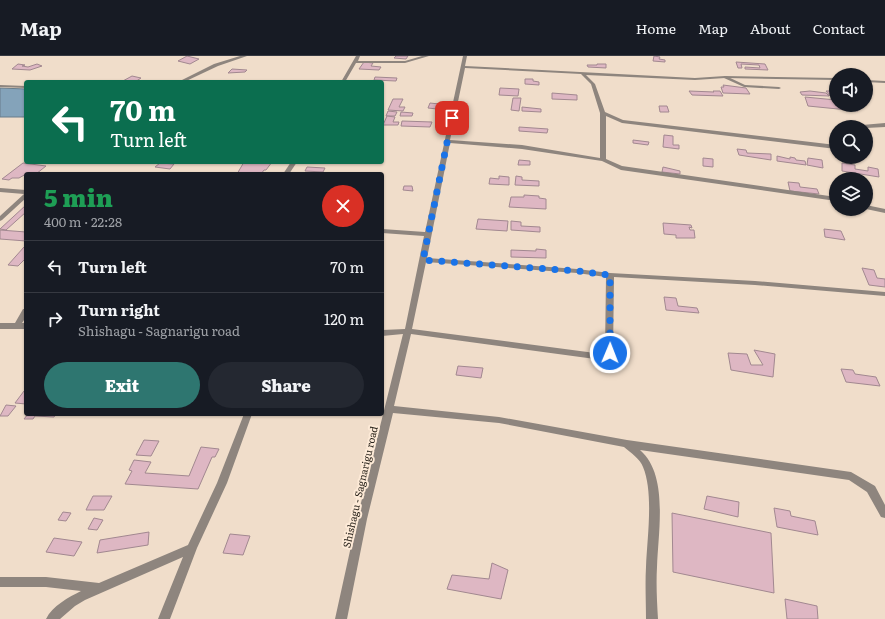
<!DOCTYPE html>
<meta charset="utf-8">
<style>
body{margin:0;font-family:Literata,serif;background:#242831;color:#f1f3f6;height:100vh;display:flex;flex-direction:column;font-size:15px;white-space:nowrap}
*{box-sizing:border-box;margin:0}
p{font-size:13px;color:#9ea1a6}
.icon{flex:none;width:22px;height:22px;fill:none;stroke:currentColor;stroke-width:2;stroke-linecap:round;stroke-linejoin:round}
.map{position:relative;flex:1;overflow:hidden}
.panel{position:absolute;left:24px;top:116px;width:360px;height:244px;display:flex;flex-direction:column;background:#171b24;border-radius:4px;box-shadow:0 1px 3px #0004}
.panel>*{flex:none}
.banner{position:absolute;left:24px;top:24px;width:360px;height:84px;border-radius:4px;box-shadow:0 1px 3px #0004;background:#0b6e4f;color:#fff;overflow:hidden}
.fabs{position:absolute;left:829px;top:12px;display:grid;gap:8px}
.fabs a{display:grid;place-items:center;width:44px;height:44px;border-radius:50%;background:#171b24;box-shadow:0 1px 3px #0004;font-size:20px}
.pin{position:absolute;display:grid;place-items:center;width:34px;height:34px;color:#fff;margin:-17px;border-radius:8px;box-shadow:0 2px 6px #0006}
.me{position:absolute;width:44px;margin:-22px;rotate:1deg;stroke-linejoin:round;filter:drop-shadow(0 0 3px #0008)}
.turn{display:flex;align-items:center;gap:14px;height:84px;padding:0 20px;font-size:18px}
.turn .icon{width:52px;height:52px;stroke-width:2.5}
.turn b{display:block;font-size:28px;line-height:34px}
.round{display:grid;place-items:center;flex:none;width:42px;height:42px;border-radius:21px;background:#242831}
.overview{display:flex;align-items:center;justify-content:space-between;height:68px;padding:0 20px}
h1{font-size:24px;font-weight:800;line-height:30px;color:#1e9e55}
.button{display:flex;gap:8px;margin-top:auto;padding:8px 20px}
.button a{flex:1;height:46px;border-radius:24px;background:#2e7670;color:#fff;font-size:16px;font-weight:800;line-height:46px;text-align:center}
.button a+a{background:#242831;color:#f1f3f6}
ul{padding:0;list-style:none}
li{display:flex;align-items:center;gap:12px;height:52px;padding:0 20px;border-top:1px solid #363941}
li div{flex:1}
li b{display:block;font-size:15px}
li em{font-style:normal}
header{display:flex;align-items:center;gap:24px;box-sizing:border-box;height:56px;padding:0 20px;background:#171b24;border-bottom:1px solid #363941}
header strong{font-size:19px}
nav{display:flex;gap:22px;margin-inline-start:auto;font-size:14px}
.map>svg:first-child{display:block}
</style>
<header>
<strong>Map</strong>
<nav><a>Home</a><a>Map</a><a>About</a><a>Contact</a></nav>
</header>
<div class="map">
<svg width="885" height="563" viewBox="0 0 885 563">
<rect width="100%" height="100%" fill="#f0ddca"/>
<path fill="#84a3ba" stroke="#697d8b" d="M0,32l26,1v28h-26z"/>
<g fill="#deb7c3" stroke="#a28890">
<path d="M187,0l12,3 -9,5 -12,-3z"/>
<path d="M396,0h12l-2,3 -12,-1z"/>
<path d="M654,0l6,1 -1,2 6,1v2l-12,-1z"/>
<path d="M364,6l9,1 -2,3 10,1 -2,3 -20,-1z"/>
<path d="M736,6l29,2 3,6 -23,-1v-2l15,1 -1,-3 -18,-1 1,4h-4z"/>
<path d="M18,8l7,1 -3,1 6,1 9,-3 5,2 -12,4 -18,-1z"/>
<path d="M597,8h9v4l-18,-1 -1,-2h10z"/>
<path d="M232,13l15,1 -2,2 -17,1z"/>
<path d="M132,20l9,2 -6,4h-14z"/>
<path d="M375,21l22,1 -1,3 -22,-1z"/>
<path d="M525,23h8v2l6,1v3l-14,-1z"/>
<path d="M723,29l23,3 4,6 -27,-1 -2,-6h3z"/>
<path d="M500,32l19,1 -1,7 -19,-1z"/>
<path d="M689,35l25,1 -1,-1h7l3,5 -31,-1z"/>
<path d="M810,35l16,2 3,3 -27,-1 -2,-3z"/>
<path d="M826,35h10v5h-6z"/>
<path d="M552,37l25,2v5l-25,-1z"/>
<path d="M805,41l31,3v5h19l3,6 -50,-5z"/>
<path d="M513,42h8l-2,13 -8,-1z"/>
<path d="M393,43h10l-4,8h6l-2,4 -15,-1z"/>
<path d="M430,47l9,1 -2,5 -9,-1z"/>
<path d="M659,50h8l2,6h-9z"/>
<path d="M522,51l19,2v3l-19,-1z"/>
<path d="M388,55l9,1 -2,4h-9z"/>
<path d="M401,56l12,1 -1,3h-12z"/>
<path d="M387,60l8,1 -2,5h6l-1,3h-15z"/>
<path d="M402,65l30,1 -2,5 -29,-1z"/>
<path d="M519,71l29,2 -1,4 -28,-2z"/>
<path d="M664,79l9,1v9h6v4l-16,-2z"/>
<path d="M633,84l16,2 -1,3 -15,-2z"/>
<path d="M737,93l9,1 1,3 24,1v6l-32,-5z"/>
<path d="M777,100l13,3v-2l5,1 1,2 9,1 1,4 -29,-4z"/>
<path d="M703,102l10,1v8l-10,-1z"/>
<path d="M808,102l14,2 1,8 -16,-3z"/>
<path d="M519,104l11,1v4h-12z"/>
<path d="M244,106h28l-6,8h-2l-3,4h-24z"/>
<path d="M23,107l23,3 -10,8h-10l-7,4h-7l-3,2 -7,-1z"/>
<path d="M160,107l14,1 -4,5 -15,-2z"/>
<path d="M842,107l13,2v4l13,2v-4l10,2 1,8 -37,-6z"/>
<path d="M307,111l18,1 -2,4 -18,-1z"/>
<path d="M663,111l17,4v3l-18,-2z"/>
<path d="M499,120l10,1v8l-20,-1 1,-6 9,1z"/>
<path d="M516,120l6,1v3l17,1v5l-24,-1z"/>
<path d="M788,126l11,1 1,4 17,2 2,5 -29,-3z"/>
<path d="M404,130h8l1,5 -10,-1z"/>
<path d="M524,139l15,1v2l7,1v10l-37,-2 2,-10h13z"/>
<path d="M26,149v7l-20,18 -6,-1z"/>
<path d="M478,163l30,2 -1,10 -31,-2z"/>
<path d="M511,165l10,1v4l19,1v5l-29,-2z"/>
<path d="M663,167l28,2 1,3 -3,-1 1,3h4l1,8h-19v-3l-12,-1z"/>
<path d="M824,173l17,2 4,9 -20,-3z"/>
<path d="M0,174l26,2v9l-26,-2z"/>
<path d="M24,191h2v11l-8,8 -10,-1z"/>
<path d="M536,193l10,1v8l-35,-1v-7l25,1z"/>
<path d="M862,212l12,2 3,8 8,1v8l-16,-2z"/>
<path d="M664,241l12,1 2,8 19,2 2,5 -33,-3z"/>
<path d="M754,294l21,4 -2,23 -42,-7 -3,-17 19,1 4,11h12z"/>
<path d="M458,310l25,2 -2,10 -25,-3z"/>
<path d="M841,313l12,1 2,4 21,3 4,9 -34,-4z"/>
<path d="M24,335h2v13l-11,-1z"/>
<path d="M6,349l10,1 -8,10h-8z"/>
<path d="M28,358h28l-2,3 -19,-1 -2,3h-9z"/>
<path d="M144,384l15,1 -8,15 -15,-1z"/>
<path d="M201,391l18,2 -4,8h-3l-14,32 -73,-5 7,-13 -3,-1 5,-10 17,2 -6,11 44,3z"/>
<path d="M93,440h19l-8,14h-18z"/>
<path d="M707,440l32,6 -1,15 -34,-8z"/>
<path d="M774,452l16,3 1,5 24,5 3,14 -41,-8z"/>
<path d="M63,456l8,1 -5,8 -8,-1z"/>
<path d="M672,457l99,20 3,60 -101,-21z"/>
<path d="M94,462l9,2 -6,10 -9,-1z"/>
<path d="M149,476l-1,13 -51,8 3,-13z"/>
<path d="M230,478l20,2 -7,19 -20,-2z"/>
<path d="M54,482l28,4 -8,14 -28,-4z"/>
<path d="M492,507l16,7 -7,29 -54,-10 5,-14 37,4z"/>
<path d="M785,543l32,7 1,13h-31z"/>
</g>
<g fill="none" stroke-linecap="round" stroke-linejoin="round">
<path fill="#8e857e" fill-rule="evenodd" d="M724,20h2l19,9 34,2 2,1 -2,1 -35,-2 -20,-9z"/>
<g fill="#8e857e" fill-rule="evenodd">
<path d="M240,0h7l-29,10 -34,16h-6l36,-18z"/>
<path d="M356,0h4l-2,5h47l17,-5h7l-24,7h-49l-11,19h-4z"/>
<path d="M463,0h4l-2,10 230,12 30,-2 111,2v2l-111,-2 -30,2 -109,-5 9,9 10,28 18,8 213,25v4l-214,-26 -16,-7v43l16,7 214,31v4l-215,-31 -19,-9 -80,-12 -72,-6 -23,115 150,11 33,4 145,8 130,11v4l-130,-11 -141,-8 -1,76 -1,2 -17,4 -184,-25 -17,72 105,11 128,23 224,32 24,14 10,19v13l-4,-1 -14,-25 -18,-12 -209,-30c29,25 18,82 17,117 -1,17 0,35 1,52h-12c0,-17 -1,-35 0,-52 1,-28 8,-74 -3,-100 -3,-8 -12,-14 -19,-20l-125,-24 -106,-10 -26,106 -20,100h-12l22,-100 46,-185 -21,2v-6l23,-1 19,-93 -42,-3v-4l43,3zM465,12l116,6 10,10 9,29v45l-78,-13 -72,-5zM426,206l151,11 29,4 -1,74 -10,2 -183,-24z"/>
<path d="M866,24l19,1v2l-19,-1z"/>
<path d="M0,29l26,1v2l-26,-1z"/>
<path d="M885,67v4l-19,1v-1h-7l3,-2z"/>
<path d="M291,106h6l-8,12h-6z"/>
<path d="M0,132l26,2v8l-24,22 -2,1v-5l24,-22 -24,-2z"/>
<path d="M866,149l19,4v4l-19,-4z"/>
<path d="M23,253h3v8l-4,6h4v6h-26v-6h15z"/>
<path d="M244,358h8l-25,69 -30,65 -27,71h-12l25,-62 -98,43 -10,6 -15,13h-14c6,-13 23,-22 35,-28l-35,-4h-46v-10h46l53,6 89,-38 29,-62z"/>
</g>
</g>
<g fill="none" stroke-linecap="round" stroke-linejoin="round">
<path stroke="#1a73e8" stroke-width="7" stroke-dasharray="0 12.6" d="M452,62l-29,142 154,11 33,4v78"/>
</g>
<g text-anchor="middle" stroke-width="4" stroke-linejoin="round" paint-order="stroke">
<g font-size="10" fill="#2b251d" stroke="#fdead7">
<text transform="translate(360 431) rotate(-77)" y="4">Shishagu - Sagnarigu road</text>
</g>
</g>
</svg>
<div class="fabs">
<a><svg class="icon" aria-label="sound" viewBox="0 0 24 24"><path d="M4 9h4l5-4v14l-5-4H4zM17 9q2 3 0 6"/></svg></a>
<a><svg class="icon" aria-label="search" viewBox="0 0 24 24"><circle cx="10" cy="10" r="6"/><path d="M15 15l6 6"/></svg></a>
<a><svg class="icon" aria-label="layers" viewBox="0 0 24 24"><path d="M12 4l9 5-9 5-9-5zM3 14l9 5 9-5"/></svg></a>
</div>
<div class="pin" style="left:452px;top:62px;background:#d93025"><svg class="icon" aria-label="arrive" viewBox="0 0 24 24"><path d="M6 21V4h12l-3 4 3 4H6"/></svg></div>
<svg class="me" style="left:610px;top:297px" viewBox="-20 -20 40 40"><circle r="17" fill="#1a73e8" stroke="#fff" stroke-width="3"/><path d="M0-11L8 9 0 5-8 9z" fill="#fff"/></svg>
<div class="banner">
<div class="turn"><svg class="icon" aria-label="left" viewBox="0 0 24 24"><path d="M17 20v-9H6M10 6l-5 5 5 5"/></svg><div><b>70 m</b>Turn left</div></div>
</div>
<section class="panel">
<div class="overview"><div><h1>5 min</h1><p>400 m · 22:28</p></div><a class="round" style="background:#d93025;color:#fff"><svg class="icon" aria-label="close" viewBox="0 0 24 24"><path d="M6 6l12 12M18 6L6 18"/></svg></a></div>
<ul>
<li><svg class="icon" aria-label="left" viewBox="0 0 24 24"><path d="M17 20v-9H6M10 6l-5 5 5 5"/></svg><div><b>Turn left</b></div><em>70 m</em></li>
<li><svg class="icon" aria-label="right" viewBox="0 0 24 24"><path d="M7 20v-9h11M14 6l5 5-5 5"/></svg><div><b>Turn right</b><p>Shishagu - Sagnarigu road</p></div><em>120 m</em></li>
</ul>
<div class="button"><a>Exit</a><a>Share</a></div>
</section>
</div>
